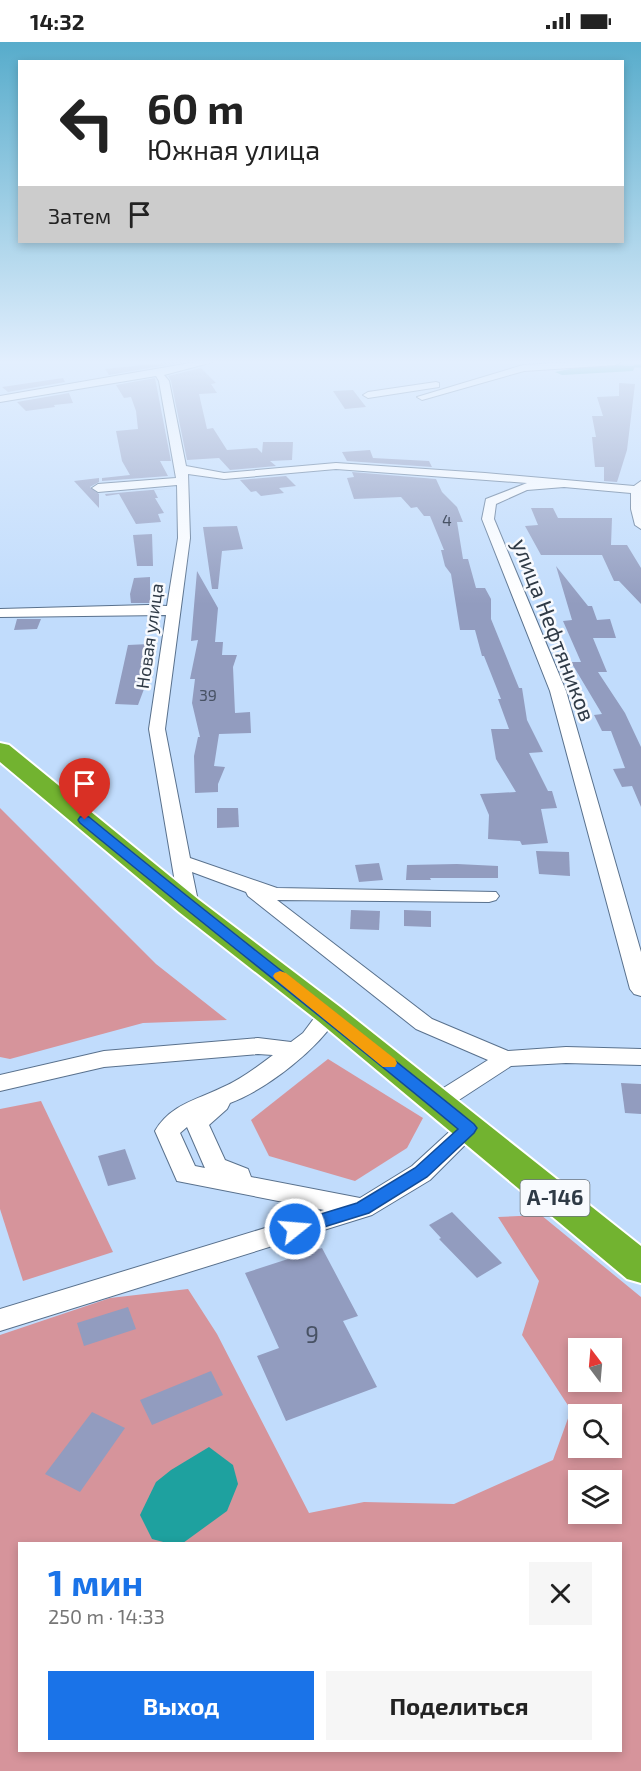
<!DOCTYPE html>
<html lang="ru">
<meta charset="utf-8">
<style>
body{margin:0;font-family:"Exo 2",sans-serif;background:#f6f6f6;color:#222;height:100vh;display:flex;flex-direction:column;font-size:22px;white-space:nowrap}
*{box-sizing:border-box;margin:0}
p{font-size:20px;color:#767676}
.icon{flex:none;width:33px;height:33px;fill:none;stroke:currentColor;stroke-width:2;stroke-linecap:round;stroke-linejoin:round}
.map{position:relative;flex:1;overflow:hidden}
.panel{position:absolute;left:18px;top:1500px;width:604px;height:210px;display:flex;flex-direction:column;background:#fff;border-radius:0px;box-shadow:0 3px 9px #0003}
.panel>*{flex:none}
.guide{position:absolute;left:18px;top:18px;width:606px;height:183px;border-radius:0px;box-shadow:0 3px 9px #0003;background:#fff;color:#222;overflow:hidden}
.needle{width:39px;rotate:344deg}
.tools{position:absolute;left:568px;top:1296px;display:grid;gap:12px}
.tools a{display:grid;place-items:center;width:54px;height:54px;border-radius:0px;background:#fff;box-shadow:0 3px 9px #0003;font-size:30px}
.pin{position:absolute;display:grid;place-items:center;width:51px;height:51px;color:#fff;margin:-62px -26px;border-radius:50% 50% 50% 0;rotate:-45deg;box-shadow:0 0 6px #0007}
.pin .icon{rotate:45deg}
.me{position:absolute;width:66px;margin:-33px;rotate:73deg;stroke-linejoin:round;filter:drop-shadow(0 0 4px #0008)}
.turn{display:flex;align-items:center;gap:21px;height:126px;padding:0 30px;font-size:27px}
.turn .icon{width:78px;height:78px;stroke-width:2.5}
.turn b{display:block;font-size:42px;line-height:51px}
.then{display:flex;align-items:center;height:57px;padding:0 30px;background:#0003;gap:12px;font-size:22px}
.round{display:grid;place-items:center;flex:none;width:63px;height:63px;border-radius:0px;background:#f6f6f6}
.headline{display:flex;align-items:center;justify-content:space-between;height:102px;padding:0 30px}
h1{font-size:36px;font-weight:700;line-height:45px;color:#1a73e8}
.action{display:flex;gap:12px;margin-top:auto;padding:12px 30px}
.action a{flex:1;height:69px;border-radius:0px;background:#1a73e8;color:#fff;font-size:24px;font-weight:700;line-height:69px;text-align:center}
.action a+a{background:#f6f6f6;color:#222}
.status{display:flex;justify-content:space-between;align-items:center;height:42px;padding:0 30px;background:#fff;direction:ltr}
.status svg{height:16px;fill:currentColor}
.map>svg:first-child{display:block}
</style>
<div class="status"><b>14:32</b><svg viewBox="0 0 49 12"><path d="M0 12V9h3v3zM5 12V6h3v6zM10 12V3h3v9zM15 12V0h3v12zM26 1h20v11H26zM47 4h2v5h-2z"/></svg></div>
<div class="map">
<svg width="641" height="1729" viewBox="0 0 641 1729">
<rect width="100%" height="100%" fill="#c1dcfc"/>
<g fill="#d6949b" fill-rule="evenodd">
<path d="M0,766l156,156 71,56 -84,3 -133,36 -10,-2z"/>
<path d="M328,1017l95,59 -16,30 -52,33 -86,-25 -18,-36z"/>
<path d="M41,1059l72,151 -90,29 -23,-72v-100z"/>
<path d="M541,1173l100,82v474h-641v-436l110,-37 78,-9 29,45 92,179 55,-11 90,2 99,-44 18,-50 -49,-75 17,-54 -41,-64zM579,1306h33v34h-33zM579,1372h33v34h-33zM579,1438h33v34h-33zM20,1502h601v206h-601z"/>
</g>
<g fill="#1ea19f">
<path d="M611,323l24,1 -2,5 -71,4 -7,-3 30,-6z"/>
<path d="M209,1405l24,18 5,19 -11,27 -44,32h-16l-15,-4 -12,-24 16,-33 15,-12z"/>
</g>
<g fill="none" stroke-linecap="round" stroke-linejoin="round">
<path stroke="#1ea19f" stroke-width="3" d="M635,324h6"/>
</g>
<g fill="#929cbf">
<path d="M171,320h13l-75,13 -4,-6z"/>
<path d="M201,326l15,15 -5,1 6,9 -18,1 8,35 6,-1 14,22 30,-2 5,5 1,-11h30l-1,18 -22,1 6,5 -46,4 -11,-12 -32,2 -16,-79 -3,-5z"/>
<path d="M63,336l2,4 -57,10 -6,-5z"/>
<path d="M155,336l16,83h-11l8,15 -66,5v-3l28,-3 -8,-14 -6,-30 22,-2 -2,-18 -5,-14 -7,1 -8,-13z"/>
<path d="M619,341l16,1 -8,66 -10,32 -13,-1v-14h-9l-3,-30h4l-4,-21h11l-6,-19 22,-1z"/>
<path d="M353,348l13,17 -21,2 -12,-18z"/>
<path d="M69,351l4,10 -19,2 1,2 -29,4 -9,-9z"/>
<path d="M370,408l3,8 56,3 3,6 -85,-6 -5,-9z"/>
<path d="M352,430l84,7 6,13 15,15 6,15h-6l6,37h5l8,29h9l6,11v20l28,69h3l5,32 16,32 -14,1 19,38h4l5,17 -16,1 7,34 -26,2 -2,-4 -32,-2 1,-24 -9,-21 36,-2 -20,-33 -5,-30h18l-11,-30h3l-17,-43h-2l-7,-26h-15l-9,-56 -6,-8 -4,-16h3l-14,-34h-6l-7,-9 -6,1 -10,-11 -47,2 -7,-21 7,-1z"/>
<path d="M286,434l10,10 -17,2 5,5 -23,3 -5,-5 -5,1 -11,-12z"/>
<path d="M99,436v4l-9,5 9,7v14l-25,-27z"/>
<path d="M174,446l-20,2 4,8h-3l9,15 -6,1 3,8 -25,2 -17,-30 -13,2 -1,-2z"/>
<path d="M531,466h22l5,10h54l-1,27h16l14,23v36l-22,-23h-5l-12,-26h-61l-16,-29 13,-1z"/>
<path d="M237,484l6,23 -21,2 -4,38h-6l-9,-62z"/>
<path d="M152,492l1,32h-16l-4,-31z"/>
<path d="M556,524l32,40h4l5,14 13,-1 6,19h-23l14,34h-9l27,41 16,34v60l-9,-21 -10,1 -9,-18 12,-1 -14,-37h-9l-8,-16 8,-1 -31,-52h10l-18,-41 9,-1z"/>
<path d="M197,529l21,37 -3,34h8l-1,13h15l-4,12 2,46 15,-1 1,21 -32,1 -5,32 11,1 -7,17v8l-23,1 -1,-37 4,-19h2l-8,-34 3,-24h-5l8,-39 -7,1z"/>
<path d="M150,535v26h-19l-1,-9 4,-16z"/>
<path d="M17,577h24l-4,10 -23,1z"/>
<path d="M149,602l-7,18 2,27 -6,16 -23,-1 13,-59z"/>
<path d="M217,766h21l1,19 -22,1z"/>
<path d="M536,809l33,1 1,24 -31,-2z"/>
<path d="M379,821l4,17 -24,2 -4,-17z"/>
<path d="M457,822l41,2v12h-68l1,2h-25l1,-15z"/>
<path d="M351,868l29,1 -1,19 -29,-1z"/>
<path d="M404,868l27,1v16l-27,-1z"/>
<path d="M621,1041l20,1v30l-16,-1z"/>
<path d="M125,1107l11,30 -28,7 -10,-30z"/>
<path d="M452,1170l50,51 -25,15 -38,-39 2,-1 -12,-13z"/>
<path d="M322,1206l36,68 -15,5 34,66 -91,34 -29,-65 22,-8 -34,-75z"/>
<path d="M128,1265l8,22 -52,17 -7,-23z"/>
<path d="M211,1329l12,24 -71,30 -12,-25z"/>
<path d="M92,1370l33,16 -45,64 -35,-18z"/>
</g>
<g fill="none" stroke-linecap="round" stroke-linejoin="round">
<g stroke="#59718d" stroke-width="2">
<g id="minor">
<path d="M196,320h17l-49,13 5,6 17,85 38,7 112,-10 149,10 149,13 7,-5v48l-6,-4 -4,-16v-16l-67,-6 -37,3 -31,14 -2,15 72,172 75,261v44l-7,-2 -4,-5 -80,-298 -68,-172 4,-20 41,-16 -191,-14 -112,10 -36,-5 2,64 -25,191 25,129 87,30 219,4 3,4 -3,4 -7,2 -212,-2 155,119 76,32 58,-4 75,2v16l-75,-2 -55,3 -66,43 -8,2 -8,-2 -4,-6 4,-6 59,-37 -72,-31 -168,-133 -2,-4 -54,-20 7,34 -3,4h-14l-3,-4 -30,-177 17,-114 -166,2v-8l149,-4 18,1 11,-68 -1,-53 -79,7 -6,-4 6,-4 78,-6 -17,-97 -3,-5 -156,26v-6z"/>
<path d="M574,320h47l-5,3 -92,6 -102,29 -5,-3 106,-32z"/>
<path d="M436,340l3,1v4l-71,11 -5,-3 5,-3z"/>
<path d="M329,965l8,2 3,5c-22,35 -71,74 -110,89l-3,6 -18,16 16,35 23,9 3,8 109,21 52,-32 48,-44 8,-3 8,3 4,6 -4,6 -46,46 -58,35 -372,116v-22l324,-99 -147,-29 -22,-50c15,-26 41,-31 66,-43 19,-8 36,-21 52,-33l-15,-1 -154,13 -104,24v-16l104,-24 154,-13 33,4 12,-9 18,-24zM187,1085l17,39 1,2 -10,-2 -15,-33z"/>
</g>
</g>
<g stroke="#fff" stroke-width="4">
<path id="highway" d="M0,701l9,2 190,155 141,107 301,239v37l-14,-4 -309,-258 -139,-109 -179,-150z"/>
</g>
<use href="#minor" fill="#fff" fill-rule="evenodd"/>
<use href="#highway" fill="#72b330" fill-rule="evenodd"/>
</g>
<linearGradient id="sky" x2="0" y2="1"><stop stop-color="#57accb"/><stop offset="0.57" stop-color="#e3effe"/><stop offset="1" stop-color="#e3effe" stop-opacity="0"/></linearGradient>
<rect width="641" height="562" fill="url(#sky)"/>
<path fill="#1a73e8" stroke="#114b97" stroke-width="1.5" d="M85,774l4,1c127,104 258,204 385,307l3,4 -3,5 -47,44 -58,36 -74,23 -7,-2 -2,-5 2,-5 69,-21 58,-35 43,-39c-125,-104 -253,-203 -378,-306l-2,-3 2,-3z"/>
<path fill="#f59e0b" d="M280,929l6,2 109,86 2,4 -2,4h-12l-108,-88 -2,-3 2,-3z"/>
<g text-anchor="middle" stroke-width="5" stroke-linejoin="round" paint-order="stroke">
<g font-size="16" fill="#485264">
<text x="447" y="484">4</text>
<text x="208" y="659">39</text>
</g>
<g font-size="18" fill="#2f3a46" stroke="#f8fafe">
<text transform="translate(150 594) rotate(-82)" y="6">Новая улица</text>
</g>
<rect fill="#f8fafe" stroke="#6b747d" stroke-width="1.5" x="520.5" y="1138" width="69" height="36" rx="4.5"/>
<g font-size="21" font-weight="bold" fill="#2f3a46">
<text x="555" y="1163">А-146</text>
</g>
<g font-size="22" fill="#2f3a46" stroke="#f8fafe">
<text transform="translate(554 588) rotate(69)" y="8">улица Нефтяников</text>
</g>
<g font-size="24" fill="#485264">
<text x="312" y="1301">9</text>
</g>
</g>
</svg>
<div class="tools">
<a><svg class="needle" viewBox="-14 -14 28 28"><path d="M0-13l5 13h-10z" fill="#e53935"/><path d="M0 13l5-13h-10z" fill="#767676"/></svg></a>
<a><svg class="icon" aria-label="search" viewBox="0 0 24 24"><circle cx="10" cy="10" r="6"/><path d="M15 15l6 6"/></svg></a>
<a><svg class="icon" aria-label="layers" viewBox="0 0 24 24"><path d="M12 4l9 5-9 5-9-5zM3 14l9 5 9-5"/></svg></a>
</div>
<div class="pin" style="left:85px;top:778px;background:#d93025"><svg class="icon" aria-label="arrive" viewBox="0 0 24 24"><path d="M6 21V4h12l-3 4 3 4H6"/></svg></div>
<svg class="me" style="left:295px;top:1187px" viewBox="-20 -20 40 40"><circle r="17" fill="#1a73e8" stroke="#fff" stroke-width="3"/><path d="M0-11L8 9 0 5-8 9z" fill="#fff"/></svg>
<div class="guide">
<div class="turn"><svg class="icon" aria-label="left" viewBox="0 0 24 24"><path d="M17 20v-9H6M10 6l-5 5 5 5"/></svg><div><b>60 m</b>Южная улица</div></div>
<div class="then">Затем<svg class="icon" aria-label="arrive" viewBox="0 0 24 24"><path d="M6 21V4h12l-3 4 3 4H6"/></svg></div>
</div>
<section class="panel">
<div class="headline"><div><h1>1 мин</h1><p>250 m · 14:33</p></div><a class="round"><svg class="icon" aria-label="close" viewBox="0 0 24 24"><path d="M6 6l12 12M18 6L6 18"/></svg></a></div>
<div class="action"><a>Выход</a><a>Поделиться</a></div>
</section>
</div>
